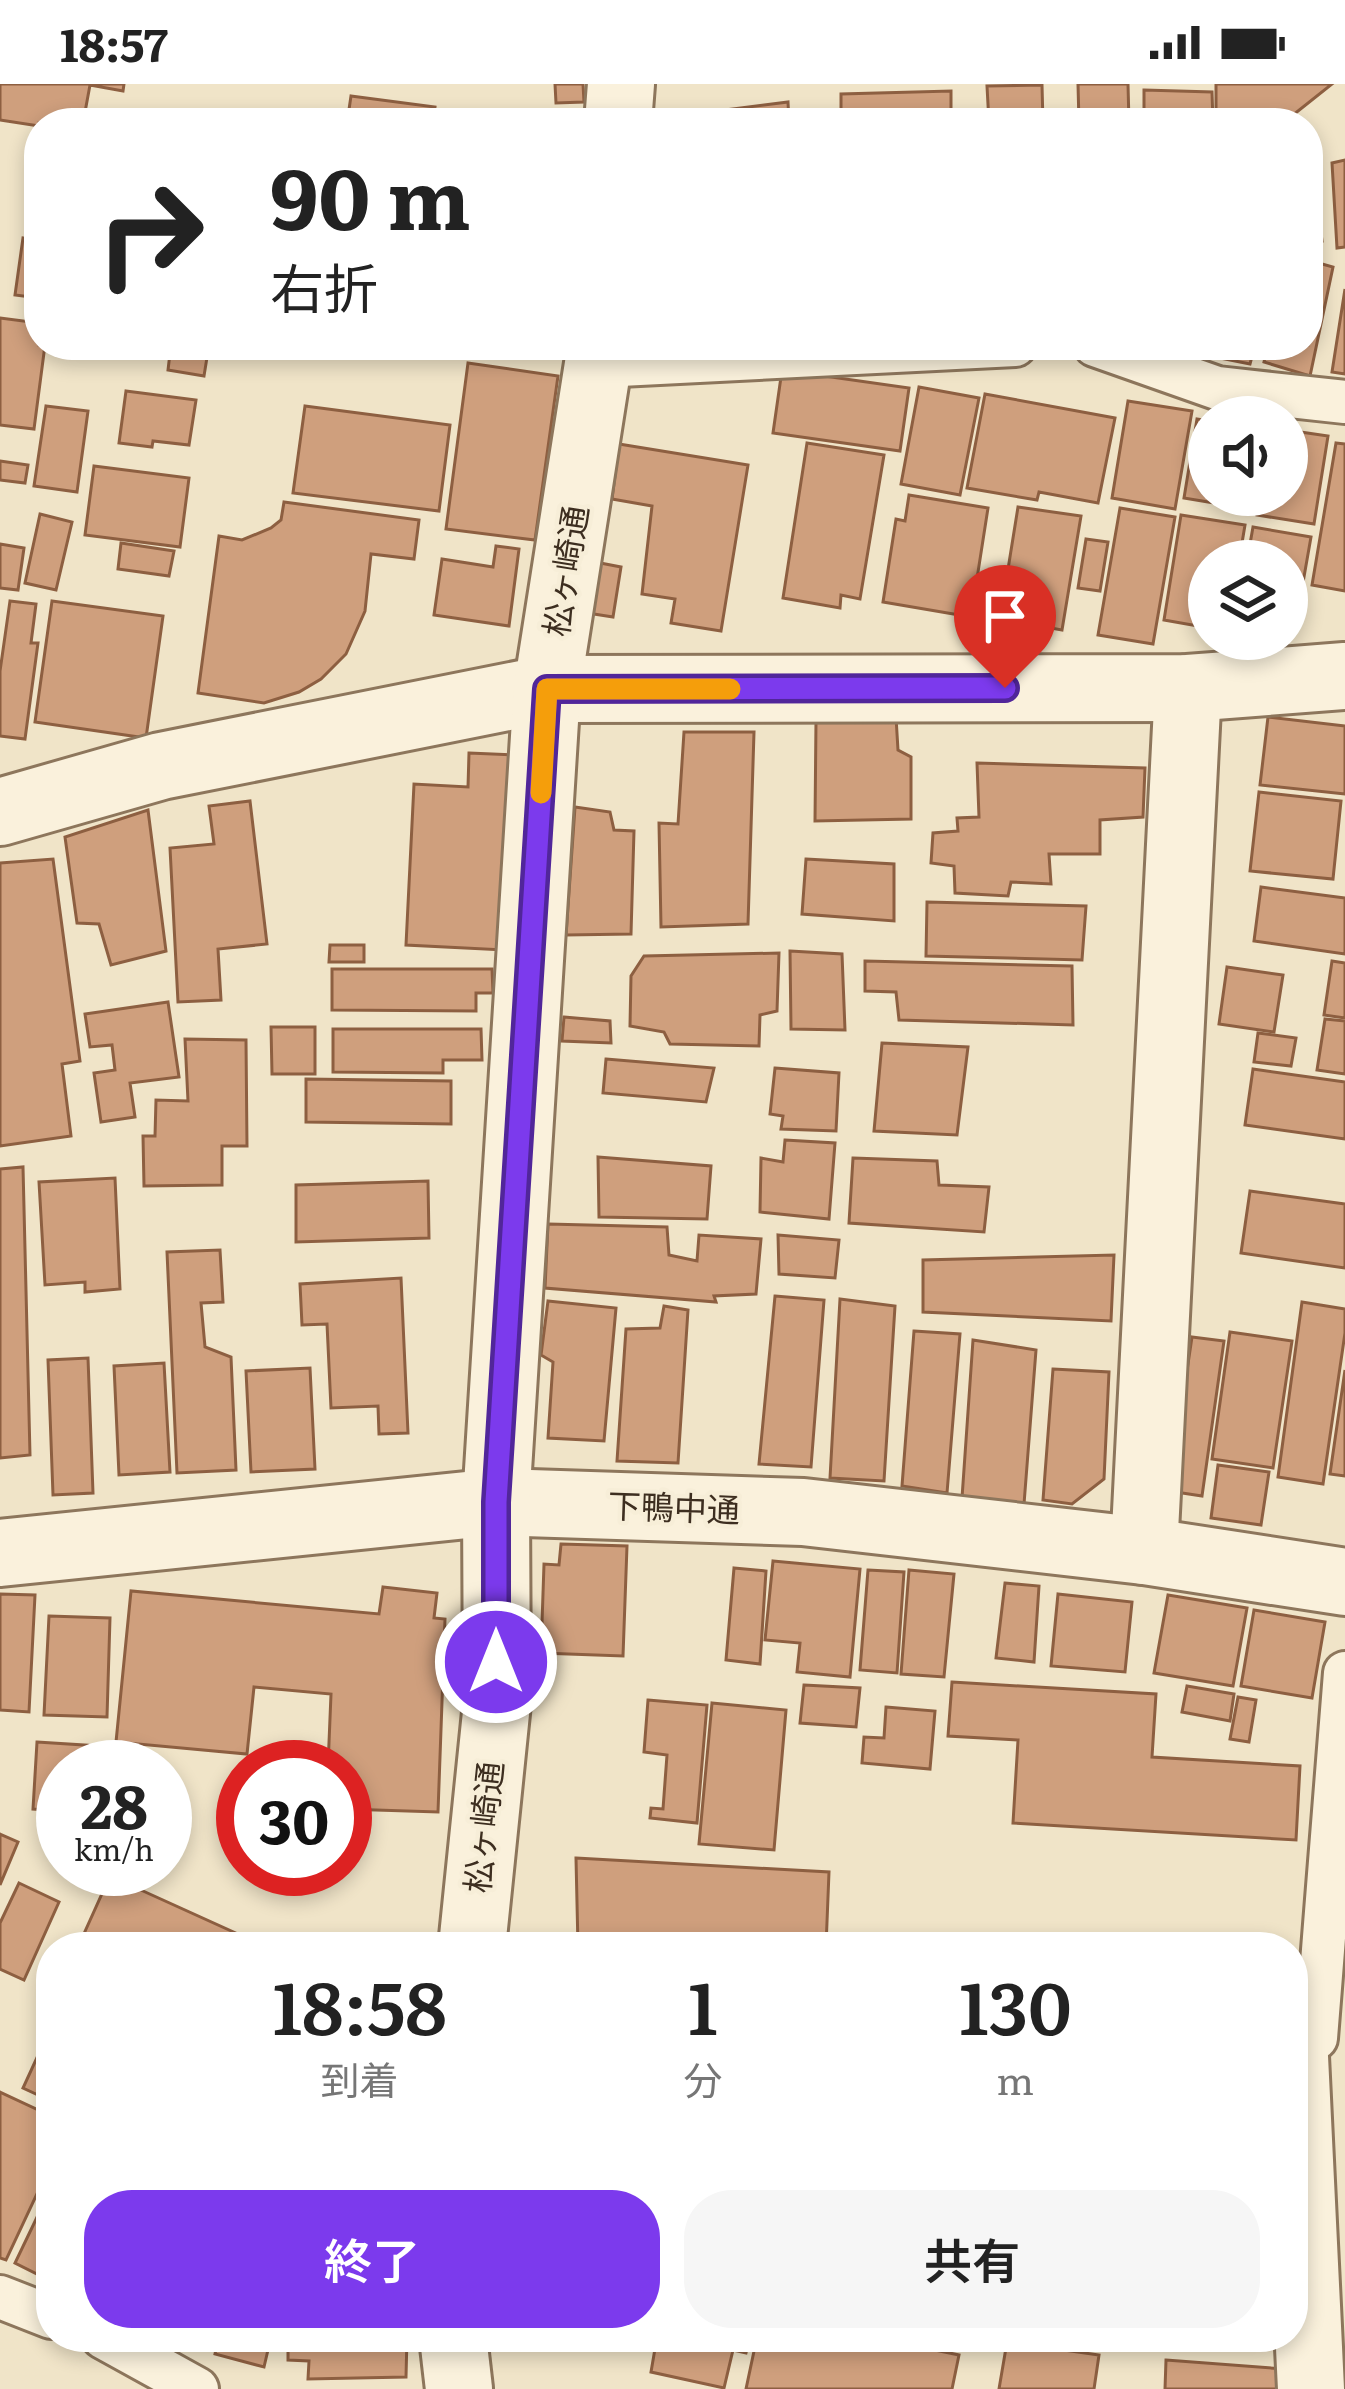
<!DOCTYPE html>
<html lang="ja">
<meta charset="utf-8">
<style>
body{margin:0;font-family:Literata,"Noto Sans JP",serif;background:#f6f6f6;color:#222;height:100vh;display:flex;flex-direction:column;font-size:45px;white-space:nowrap}
*{box-sizing:border-box;margin:0}
p{font-size:39px;color:#767676}
.icon{flex:none;width:66px;height:66px;fill:none;stroke:currentColor;stroke-width:2;stroke-linecap:round;stroke-linejoin:round}
.map{position:relative;flex:1;overflow:hidden}
.drawer{position:absolute;left:36px;top:1848px;width:1272px;height:420px;display:flex;flex-direction:column;background:#fff;border-radius:48px;box-shadow:0 6px 18px #0003}
.drawer>*{flex:none}
.top-card{position:absolute;left:24px;top:24px;width:1299px;height:252px;border-radius:48px;box-shadow:0 6px 18px #0003;background:#fff;color:#222;overflow:hidden}
.buttons{position:absolute;left:1188px;top:312px;display:grid;gap:24px}
.buttons a{display:grid;place-items:center;width:120px;height:120px;border-radius:50%;background:#fff;box-shadow:0 6px 18px #0003;font-size:60px}
.speed{position:absolute;left:36px;top:1656px;display:flex;gap:24px;font-size:60px;font-weight:700;text-align:center}
.speed>*{display:grid;place-content:center;width:156px;height:156px;border-radius:50%;background:#fff;box-shadow:0 6px 18px #0003;line-height:1}
.speed small{font-size:30px;font-weight:400}
.speed .limit{border:18px solid #d22;background:#fff;color:#111}
.pin{position:absolute;display:grid;place-items:center;width:102px;height:102px;color:#fff;margin:-123px -51px;border-radius:50% 50% 50% 0;rotate:-45deg;box-shadow:0 0 12px #0007}
.pin .icon{rotate:45deg}
.me{position:absolute;width:132px;margin:-66px;rotate:0deg;stroke-linejoin:round;filter:drop-shadow(0 0 9px #0008)}
.turn{display:flex;align-items:center;gap:42px;height:252px;padding:0 48px;font-size:54px}
.turn .icon{width:156px;height:156px;stroke-width:2.5}
.turn b{display:block;font-size:84px;line-height:102px}
.eta{display:flex;justify-content:space-evenly;align-items:center;height:204px;text-align:center}
.eta b{font-size:72px;font-weight:600;line-height:84px}
.button{display:flex;gap:24px;margin-top:auto;padding:24px 48px}
.button a{flex:1;height:138px;border-radius:48px;background:#7c3aed;color:#fff;font-size:48px;font-weight:600;line-height:138px;text-align:center}
.button a+a{background:#f6f6f6;color:#222}
.status{display:flex;justify-content:space-between;align-items:center;height:84px;padding:0 60px;background:#fff;direction:ltr}
.status svg{height:33px;fill:currentColor}
.map>svg:first-child{display:block}
</style>
<div class="status"><b>18:57</b><svg viewBox="0 0 49 12"><path d="M0 12V9h3v3zM5 12V6h3v6zM10 12V3h3v9zM15 12V0h3v12zM26 1h20v11H26zM47 4h2v5h-2z"/></svg></div>
<div class="map">
<svg width="1345" height="2305" viewBox="0 0 1345 2305">
<rect width="100%" height="100%" fill="#f0e4c8"/>
<g fill="#cf9f7d" stroke="#8d5f41" stroke-width="3">
<path d="M0,0h124l-1,7 -33,-6 -7,38h-44v3l-39,-6z"/>
<path d="M555,0h28l1,18 -28,1z"/>
<path d="M1078,0h50l1,39h-56h6z"/>
<path d="M1216,0h116l-49,39h-67z"/>
<path d="M1042,1l1,38h-54l-2,-37z"/>
<path d="M1144,6l68,2 1,31h-69z"/>
<path d="M951,7v32h-110v-29z"/>
<path d="M351,12l84,11 -2,16h-86z"/>
<path d="M788,18l1,21h-87l-1,-10z"/>
<path d="M1345,76v87l-8,1 -5,-85z"/>
<path d="M1308,92h6l8,65h-14z"/>
<path d="M39,146v68l-24,-3 8,-57 14,2z"/>
<path d="M1308,176l25,7 -23,109 -46,-14 4,-17h40z"/>
<path d="M1345,205v85l-13,-2z"/>
<path d="M0,234l39,5v22h6l-11,84 -34,-4z"/>
<path d="M171,261h38l-5,31 -36,-6z"/>
<path d="M1191,261h64l-5,19 -60,-12z"/>
<path d="M468,279l90,13 -23,164 -89,-11z"/>
<path d="M782,286l127,18 -9,63 -127,-18z"/>
<path d="M919,303l60,11 -19,97 -59,-11z"/>
<path d="M126,307l70,9 -7,45 -36,-4 -1,6 -33,-4z"/>
<path d="M985,310l130,24 -17,85 -59,-11 -2,8 -70,-12z"/>
<path d="M1128,317l64,10 -17,98 -63,-11z"/>
<path d="M46,322l42,5 -11,81 -43,-6z"/>
<path d="M305,322l145,19 -11,86 -146,-18z"/>
<path d="M1197,335l12,2v74h44l-3,14 -66,-11z"/>
<path d="M1287,346l41,6 -14,88 -57,-9 3,-20h27z"/>
<path d="M807,359l77,12 -24,144 -19,-4 -1,13 -57,-10z"/>
<path d="M1336,359l9,1v147l-33,-6z"/>
<path d="M619,360l129,21 -27,166 -50,-8 4,-24 -33,-5 10,-88 -40,-7z"/>
<path d="M0,377l28,4 -3,18 -25,-3z"/>
<path d="M94,382l95,12 -9,69 -95,-12z"/>
<path d="M909,411l79,13 -17,109 -88,-15 13,-83 9,2z"/>
<path d="M284,418l135,18 -5,39 -43,-5 -6,57 -19,43 -25,25 -22,13 -35,11 -66,-10 21,-157 23,4 29,-12 10,-8z"/>
<path d="M1018,423l63,9 -19,114 -62,-11z"/>
<path d="M1120,424l55,9 -22,127 -55,-9z"/>
<path d="M40,430l32,8 -16,68 -31,-7z"/>
<path d="M1181,431l64,10 -6,36h-30v67l-45,-8z"/>
<path d="M1253,443l58,10 -16,91 -8,-1v-66h-40z"/>
<path d="M1086,455l22,3 -8,49 -22,-3z"/>
<path d="M121,459l53,8 -5,25 -51,-7z"/>
<path d="M0,460l24,4 -6,42 -18,-2z"/>
<path d="M496,462l23,3 -10,77 -75,-11 8,-56 51,8z"/>
<path d="M590,477l31,6 -8,50 -32,-5z"/>
<path d="M10,517l26,3 -5,39h7l-13,96 -25,-3v-65z"/>
<path d="M52,517l111,15 -17,122 -111,-16z"/>
<path d="M896,633l2,33 13,7v62l-96,2 1,-100z"/>
<path d="M1268,633l77,9v68l-85,-9z"/>
<path d="M684,648h70l-6,192 -87,3 -2,-104 19,1z"/>
<path d="M469,669l46,2 -11,195 -98,-5 8,-161 54,3z"/>
<path d="M977,679l168,5 -2,49 -43,3v34h-51l2,30 -40,-2 -3,14 -53,-3 -1,-27 -23,-3 2,-30 25,-2 -1,-13 22,-1z"/>
<path d="M1259,708l82,9 -8,78 -83,-8z"/>
<path d="M250,717l17,143 -49,5 3,51 -43,2 -8,-154 44,-4 -5,-38z"/>
<path d="M575,723l35,5 4,18 20,1 -3,103 -65,1z"/>
<path d="M148,726l18,141 -55,14 -12,-41 -22,-1 -12,-86z"/>
<path d="M53,775l27,202 -18,3 9,72 -71,10v-283z"/>
<path d="M806,775l88,5v57l-92,-7z"/>
<path d="M1261,803l84,11v56l-91,-13z"/>
<path d="M927,818l159,4 -4,54 -156,-4z"/>
<path d="M330,861h34v17h-35z"/>
<path d="M790,867l52,3 3,76 -54,-1z"/>
<path d="M779,869l-2,58 -17,4 -1,31 -89,-2 -6,-12 -34,-6 1,-50 13,-20z"/>
<path d="M865,877l207,5 1,59 -174,-5 -3,-28 -31,-1z"/>
<path d="M1332,877l13,2v55l-21,-3z"/>
<path d="M1227,883l56,8 -9,57 -55,-8z"/>
<path d="M332,885h160l1,24h-17v18l-144,-1z"/>
<path d="M168,918l11,75 -49,6 5,34 -34,5 -7,-49 21,-3 -3,-25 -22,2 -5,-33z"/>
<path d="M564,933l46,4 1,22 -49,-2z"/>
<path d="M1325,935l20,2v53l-28,-4z"/>
<path d="M271,943h44v47h-43z"/>
<path d="M333,945h148l1,31h-39v13l-110,-1z"/>
<path d="M1258,949l38,5 -5,28 -37,-4z"/>
<path d="M185,955l61,1 1,106h-25v39l-78,1 -1,-50h12l1,-36 32,1z"/>
<path d="M882,959l86,4 -11,88 -83,-4z"/>
<path d="M606,975l108,9 -8,34 -103,-9z"/>
<path d="M775,984l64,5 -3,58 -55,-2 2,-13 -13,-2z"/>
<path d="M1253,985l92,13v57l-100,-14z"/>
<path d="M306,995l145,2v43l-145,-2z"/>
<path d="M785,1056l50,3 -6,76 -69,-7 1,-54 22,4z"/>
<path d="M598,1073l113,9 -4,53 -108,-2z"/>
<path d="M853,1074l84,3 2,24 50,2 -5,45 -135,-9z"/>
<path d="M23,1083l7,288 -30,3v-289z"/>
<path d="M115,1094l5,111 -35,3v-10l-40,3 -6,-103z"/>
<path d="M428,1097l1,57 -133,4v-57z"/>
<path d="M1250,1107l95,13v64l-104,-15z"/>
<path d="M548,1140l119,3 2,28 28,6 2,-26 62,4 -5,55 -42,2 2,6 -171,-14z"/>
<path d="M778,1151l61,5 -4,38 -56,-4z"/>
<path d="M220,1166l3,52 -22,1 4,44 26,10 5,113 -59,3 -10,-221z"/>
<path d="M1114,1171l-3,66 -188,-9v-52z"/>
<path d="M401,1194l7,155 -29,1 -1,-28 -47,2 -4,-84 -25,1 -2,-41z"/>
<path d="M775,1212l49,4 -13,167 -52,-3z"/>
<path d="M840,1215l55,7 -11,175 -54,-3z"/>
<path d="M548,1217l68,7 -12,133 -56,-3 5,-76 -12,-7z"/>
<path d="M1302,1218l43,7v24l-22,151 -45,-7z"/>
<path d="M664,1222l24,4 -10,153 -61,-2 9,-132 34,-1z"/>
<path d="M914,1247l46,3 -13,159 -45,-7z"/>
<path d="M1230,1248l62,9 -19,127 -61,-9z"/>
<path d="M1192,1253l32,4 -22,155 -33,-5z"/>
<path d="M973,1256l63,10 -12,154 -62,-6z"/>
<path d="M88,1274l5,135 -40,2 -5,-135z"/>
<path d="M164,1279l6,109 -51,3 -5,-109z"/>
<path d="M310,1284l5,101 -64,3 -5,-101z"/>
<path d="M1053,1285l56,3 -5,107 -32,25 -29,-4z"/>
<path d="M1345,1286v106l-15,-2z"/>
<path d="M1218,1381l51,7 -8,53 -50,-7z"/>
<path d="M561,1460l66,2 -4,110 -82,-3 3,-89 15,1z"/>
<path d="M773,1477l87,8 -10,108 -53,-5 3,-29 -35,-3z"/>
<path d="M734,1484l32,3 -6,93 -34,-4z"/>
<path d="M868,1486l36,2 -7,101 -37,-3z"/>
<path d="M909,1486l45,4 -10,103 -43,-3z"/>
<path d="M1005,1499l34,3 -5,76 -38,-4z"/>
<path d="M383,1503l54,6 -3,25 11,1 -7,193 -93,-3v-42h-17l3,-73 -77,-7 -7,67 -131,-12 15,-151 248,23z"/>
<path d="M0,1510l35,1 -6,117 -29,-2z"/>
<path d="M1058,1510l74,8 -7,70 -74,-6z"/>
<path d="M1168,1511l79,13 -14,78 -79,-13z"/>
<path d="M1254,1526l71,12 -13,76 -71,-12z"/>
<path d="M49,1532l61,2 -3,99 -63,-2z"/>
<path d="M952,1598l204,12 -4,63 148,9 -4,74 -283,-17 5,-83 -70,-4z"/>
<path d="M804,1601l56,3 -4,39 -56,-4z"/>
<path d="M1187,1602l47,8 -4,27 -48,-9z"/>
<path d="M1238,1613l18,3 -7,42 -19,-3z"/>
<path d="M648,1616l59,5 -10,118 -47,-5 1,-10 12,1 4,-54 -23,-3z"/>
<path d="M712,1619l74,7 -12,140 -75,-6z"/>
<path d="M886,1623l49,4 -5,58 -68,-6 2,-26 20,1z"/>
<path d="M37,1658l62,4 -2,21h-34v44l-30,-2z"/>
<path d="M0,1750l18,8 -18,43z"/>
<path d="M576,1774l253,14 -3,75h-248z"/>
<path d="M110,1792l130,59 -5,12h-157z"/>
<path d="M19,1799l40,19 -35,78 -24,-11v-46z"/>
<path d="M51,1943v74l-28,-13z"/>
<path d="M0,2008l51,24v48l-45,96 -6,-2z"/>
<path d="M51,2104v93l-36,-18z"/>
<path d="M196,2253h75l-7,30 -49,-13 2,-9z"/>
<path d="M288,2253h119l-1,40 -98,2 1,-18 -21,-1z"/>
<path d="M502,2253h82l-1,10 -81,-4z"/>
<path d="M657,2253h93l-4,16 -13,-3 -9,38 -73,-16z"/>
<path d="M757,2253h115l87,18 -7,34h-206z"/>
<path d="M1007,2258l92,13 -5,34h-95z"/>
<path d="M1166,2276l118,9 -2,20h-117z"/>
</g>
<g fill="none" stroke-linecap="round" stroke-linejoin="round">
<g stroke="#8d765c" stroke-width="48">
<g id="lane">
<path d="M1095,261l122,43 128,14"/>
<path d="M600,282l415,-21"/>
<path d="M1316,1954l29,-365"/>
<path d="M0,2213l51,20"/>
<path d="M103,2253l94,52"/>
</g>
</g>
<g stroke="#8d765c" stroke-width="72">
<g id="street">
<path d="M618,39l3,-39"/>
<path d="M0,728l161,-46 386,-77 641,-1 157,-12"/>
<path d="M1144,1467l44,-863"/>
<path d="M0,1469l496,-51 307,10 341,39 201,31"/>
<path d="M472,1863l25,-244 -1,-201 51,-813 54,-344"/>
<path d="M1294,1952l17,353"/>
<path d="M453,2253l6,52"/>
</g>
</g>
<use href="#lane" stroke="#faf1dc" stroke-width="42"/>
<use href="#street" stroke="#faf1dc" stroke-width="66"/>
</g>
<g fill="none" stroke-linecap="round" stroke-linejoin="round">
<g stroke="#51269a" stroke-width="30">
<path id="route" d="M496,1578v-160l51,-813 458,-1"/>
</g>
<use href="#route" stroke="#7c3aed" stroke-width="21"/>
<path stroke="#f59e0b" stroke-width="21" d="M541,709l6,-104h183"/>
</g>
<g text-anchor="middle" stroke-width="9" stroke-linejoin="round" paint-order="stroke">
<g font-size="33" fill="#3d2e20" stroke="#f7eed8">
<text transform="translate(566 487) rotate(-81)" y="12">松ヶ崎通</text>
<text transform="translate(674 1424) rotate(2)" y="12">下鴨中通</text>
<text transform="translate(484 1743) rotate(-84)" y="12">松ヶ崎通</text>
</g>
</g>
</svg>
<div class="buttons">
<a><svg class="icon" aria-label="sound" viewBox="0 0 24 24"><path d="M4 9h4l5-4v14l-5-4H4zM17 9q2 3 0 6"/></svg></a>
<a><svg class="icon" aria-label="layers" viewBox="0 0 24 24"><path d="M12 4l9 5-9 5-9-5zM3 14l9 5 9-5"/></svg></a>
</div>
<div class="speed"><div>28<small>km/h</small></div><div class="limit">30</div></div>
<div class="pin" style="left:1005px;top:604px;background:#d93025"><svg class="icon" aria-label="arrive" viewBox="0 0 24 24"><path d="M6 21V4h12l-3 4 3 4H6"/></svg></div>
<svg class="me" style="left:496px;top:1578px" viewBox="-20 -20 40 40"><circle r="17" fill="#7c3aed" stroke="#fff" stroke-width="3"/><path d="M0-11L8 9 0 5-8 9z" fill="#fff"/></svg>
<div class="top-card">
<div class="turn"><svg class="icon" aria-label="right" viewBox="0 0 24 24"><path d="M7 20v-9h11M14 6l5 5-5 5"/></svg><div><b>90 m</b>右折</div></div>
</div>
<section class="drawer">
<div class="eta">
<div><b>18:58</b><p>到着</p></div>
<div><b>1</b><p>分</p></div>
<div><b>130</b><p>m</p></div>
</div>
<div class="button"><a>終了</a><a>共有</a></div>
</section>
</div>
